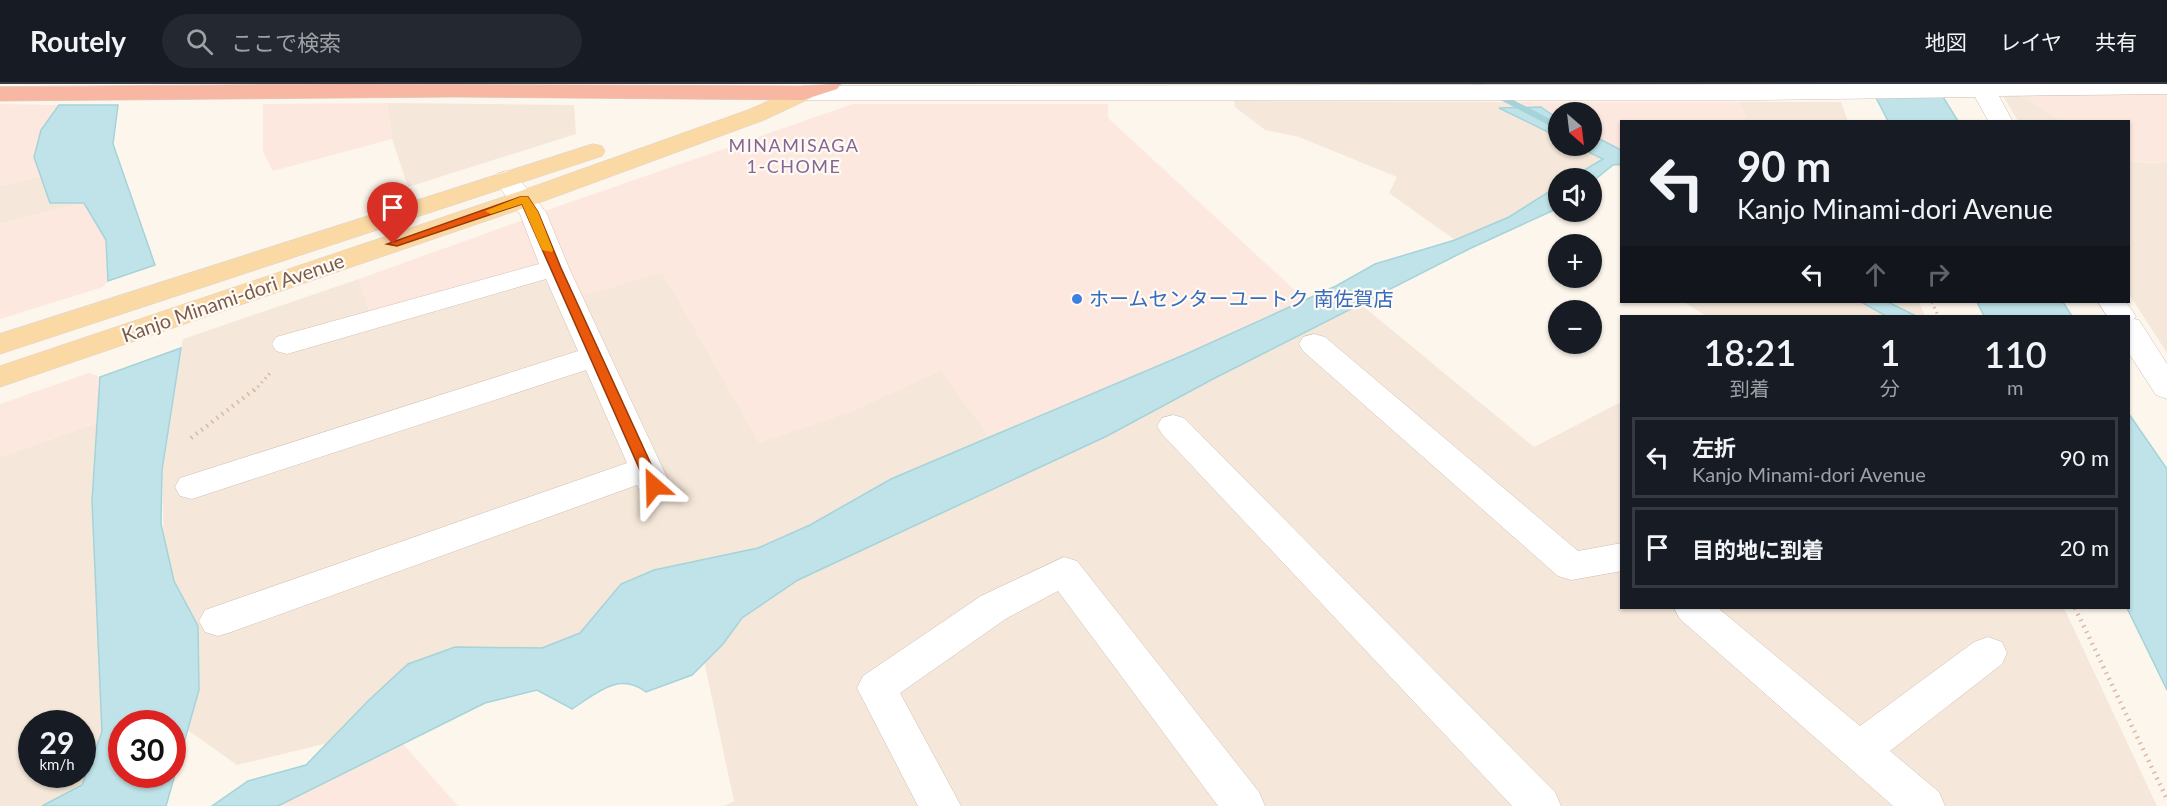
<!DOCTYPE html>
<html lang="ja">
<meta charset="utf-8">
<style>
body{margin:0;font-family:Lato,"Noto Sans JP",sans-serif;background:#242831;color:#f1f3f6;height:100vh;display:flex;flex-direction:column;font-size:22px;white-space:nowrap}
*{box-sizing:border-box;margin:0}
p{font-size:20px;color:#9ea1a6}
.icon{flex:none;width:33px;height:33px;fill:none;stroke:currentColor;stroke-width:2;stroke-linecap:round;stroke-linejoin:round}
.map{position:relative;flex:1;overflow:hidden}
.panel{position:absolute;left:1620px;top:231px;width:510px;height:294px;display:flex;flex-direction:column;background:#171b24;border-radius:0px;box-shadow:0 2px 4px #0004}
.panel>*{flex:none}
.banner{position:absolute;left:1620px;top:36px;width:510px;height:183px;border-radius:0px;box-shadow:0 2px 4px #0004;background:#171b24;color:#f1f3f6;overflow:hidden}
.needle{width:39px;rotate:152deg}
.fabs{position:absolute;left:1548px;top:18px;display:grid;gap:12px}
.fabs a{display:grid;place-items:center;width:54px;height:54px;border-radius:50%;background:#171b24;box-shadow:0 2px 4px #0004;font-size:30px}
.speed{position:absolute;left:18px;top:626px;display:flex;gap:12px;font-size:30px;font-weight:700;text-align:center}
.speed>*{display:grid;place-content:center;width:78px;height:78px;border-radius:50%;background:#171b24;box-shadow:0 2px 4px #0004;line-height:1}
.speed small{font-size:15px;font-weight:400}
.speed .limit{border:9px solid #d22;background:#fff;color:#111}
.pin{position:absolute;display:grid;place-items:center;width:51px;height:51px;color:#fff;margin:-62px -26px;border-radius:50% 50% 50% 0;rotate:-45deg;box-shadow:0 0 6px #0007}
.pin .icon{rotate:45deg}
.me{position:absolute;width:66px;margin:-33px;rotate:335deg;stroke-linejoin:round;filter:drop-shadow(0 0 4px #0008)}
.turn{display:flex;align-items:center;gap:21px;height:126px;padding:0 18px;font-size:27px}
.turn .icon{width:78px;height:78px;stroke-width:2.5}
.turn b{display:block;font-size:42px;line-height:51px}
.lanes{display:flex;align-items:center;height:57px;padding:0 18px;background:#0003;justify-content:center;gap:30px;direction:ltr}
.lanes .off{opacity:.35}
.eta{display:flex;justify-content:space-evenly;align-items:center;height:102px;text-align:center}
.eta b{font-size:36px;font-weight:600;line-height:42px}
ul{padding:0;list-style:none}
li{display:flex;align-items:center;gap:18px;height:81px;margin:0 12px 9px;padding:0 6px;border:3px solid #363941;border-radius:0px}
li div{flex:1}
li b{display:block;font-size:22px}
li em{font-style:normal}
header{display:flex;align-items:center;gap:36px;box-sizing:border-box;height:84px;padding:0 30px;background:#171b24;border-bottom:2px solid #363941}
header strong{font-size:28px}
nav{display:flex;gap:33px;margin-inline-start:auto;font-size:21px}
.search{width:420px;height:54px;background:#242831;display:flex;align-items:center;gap:15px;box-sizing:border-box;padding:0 21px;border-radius:33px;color:#9ea1a6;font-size:22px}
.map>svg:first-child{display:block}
</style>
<header>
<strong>Routely</strong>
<div class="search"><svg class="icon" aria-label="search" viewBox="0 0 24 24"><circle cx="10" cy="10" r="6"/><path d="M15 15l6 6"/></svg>ここで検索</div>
<nav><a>地図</a><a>レイヤ</a><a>共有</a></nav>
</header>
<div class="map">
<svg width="2167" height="722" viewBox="0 0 2167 722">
<rect width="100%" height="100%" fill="#fdf6ec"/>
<g fill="#f5e8da" fill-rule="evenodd">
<path d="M2020,11l42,26h-44l-15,-25z"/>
<path d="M1234,17l272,1 52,23v21h34l29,8v14l-18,-9 -32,19h-13v8l-49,31 -54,23 -66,-47 8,-16 -98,-40 -34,-7 -30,-23z"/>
<path d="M1739,18h102l7,19 -109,1 7,-5z"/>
<path d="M387,19l187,2 2,29 -168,53 -16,-48z"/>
<path d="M2128,78l39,1v190l-38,-59z"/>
<path d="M40,92l10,26 34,1 -84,21v-38z"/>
<path d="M546,182l30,32 86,-27 97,171 95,-32 87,-40 53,73 -592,282 -165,40 -69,-49 -6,-246 10,-72 11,-59 176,-60 12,37z"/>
<path d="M1352,213l182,150 87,-45 1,206h442l93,198h-1433l10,-5 -43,-201z"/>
<path d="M1684,218h235l6,14h-219z"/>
<path d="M97,339l-5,78 10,231 -20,53 -40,21h-42v-349zM32,639h50v51h-50z"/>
</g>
<g fill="#fde8e0">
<path d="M2167,9v70l-38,-1 -1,-40 -66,-1 -42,-26z"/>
<path d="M1506,18h233l8,15 -8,5h-117l-1,32 -29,-14v-28h-34v13z"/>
<path d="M387,19l5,36 -119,32 -10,-19v-48z"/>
<path d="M0,20l59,1 -18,25 -7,26 6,20 -40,10z"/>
<path d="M853,20h255v14l205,189 -319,136 -53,-73 -87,40 -95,32 -97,-170 -86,26 -37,-85z"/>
<path d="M84,119l22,37 2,41 -5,6 -103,32v-95z"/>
<path d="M526,135l20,47 -175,50 -12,-37z"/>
<path d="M89,289l11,4 -3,46 -97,34v-53z"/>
<path d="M403,660l55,62h-224z"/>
</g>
<g fill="#bfe3e8" stroke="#a5d3da" stroke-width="1.5" fill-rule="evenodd">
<path d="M1869,0h66l23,37h-70z"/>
<path d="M59,21h59l-5,39 42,121 -47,16 -2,-41 -22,-37h-34l-16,-46 7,-27z"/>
<path d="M1541,23l17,12v18l-59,-29z"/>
<path d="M1592,51l29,15v14l-8,1 -21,17v-4h-21l32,-19 -27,-13h16z"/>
<path d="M1558,102v21l-4,3 -85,39 -256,130 -106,57 -309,144 -56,38 -19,26 -31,31 -46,17c-28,-21 -50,2 -74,17l-35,-19 -52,13 -207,103h-66l36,-25 58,-16 62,-64 40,-37 47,-17 87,1 38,-15 41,-49 33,-14 104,-22 52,-23 81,-46 295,-125 150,-68 39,-22 80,-24 54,-23z"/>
<path d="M1861,218h27l28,14h-30z"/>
<path d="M1977,218h86l9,14h-88z"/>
<path d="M181,264l-19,122 -1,54 13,57 24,45 1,64 -33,116h-124l40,-21 20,-53 -10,-231 8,-124zM122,639h50v51h-50z"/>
<path d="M2129,330l38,55v221l-40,-82z"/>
</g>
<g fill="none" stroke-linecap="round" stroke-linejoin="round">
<path fill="#a5d3da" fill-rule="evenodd" d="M1470,0h12l76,39v7z"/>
<g stroke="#d1beb0" stroke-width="1">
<g id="minor">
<path d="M1894,0h273v10l-168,2 14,26h-24l-14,-25 -217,3h-955l-8,-2 -4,-5 4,-5 8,-2z"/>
<path d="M506,87l9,3 31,38 23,56 102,218 -5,9 -12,3 -12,-3 -5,-10 -406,147 -13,4 -13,-4 -6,-11 6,-11 422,-147 -41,-93 -394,129 -12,-3 -5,-9 5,-9 398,-127 -32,-72 -259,75 -11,-3 -4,-7 4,-7 263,-73 -19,-50 -27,-35 4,-5z"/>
<path d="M2098,218h28l10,14 -2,3 5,1 28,44v35l-11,-4 -28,-43v-36h-21z"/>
<path d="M1314,250l11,3 253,214 44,-8v28l-51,9 -13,-4 -255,-225 -4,-7 4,-7z"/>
<path d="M1173,331l11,3 371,374 6,14h-49l-350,-372 -5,-8 5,-8z"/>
<path d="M1064,473l13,4 182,231 6,14h-47l-160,-215 -51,27 -107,75 61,113h-43l-61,-118 6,-12 118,-80z"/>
<path d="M1674,524h44l142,118 114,-84 14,-5 14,5 5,11 -5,11 -112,87 49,41 6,14h-52l-213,-187z"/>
</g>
</g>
<g stroke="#dad1cd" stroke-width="1">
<g id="major">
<path d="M803,2l8,2 4,5 -4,5 -47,22 -231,85 -533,182v-21l515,-173 233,-83z"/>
<path d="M593,60l9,2 3,5 -3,5 -602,198v-20z"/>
</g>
</g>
<g stroke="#dad1cd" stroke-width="1">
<path id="highway" d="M340,0l461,2 40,-2 -4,5 -34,11 -349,-3 -454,4v-14z"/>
</g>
<g stroke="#d9b8a5" stroke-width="3" stroke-dasharray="1.5 4" stroke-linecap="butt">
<path d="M1932,218l6,14"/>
<path d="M254,307l18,-20"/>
</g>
<g stroke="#d9b8a5" stroke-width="4.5" stroke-dasharray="1.5 5" stroke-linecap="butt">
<path d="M191,354l64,-49"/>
<path d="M2075,524l92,191"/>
</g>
<use href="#minor" fill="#fff" fill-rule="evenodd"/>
<use href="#major" fill="#fbd9a5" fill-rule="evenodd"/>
<use href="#highway" fill="#f7b7a3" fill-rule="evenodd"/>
</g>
<path fill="#ea580c" stroke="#983908" stroke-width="1.5" d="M520,113h8l10,15 23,56 100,218 -2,4 -5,2 -7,-6 -125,-282 -125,42 -10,-2z"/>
<path fill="#f59e0b" d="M520,113h8l10,15 15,38 -1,2 -10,-2 -20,-46 -31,10 -6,-3z"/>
<circle fill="#3f7fe0" stroke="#fffaf3" stroke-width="2" cx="1077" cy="215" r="6"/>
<g text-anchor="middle" stroke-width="4.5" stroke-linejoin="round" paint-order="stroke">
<g font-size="18" letter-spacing="1.5" fill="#846695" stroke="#fffaf3">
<text x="794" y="68">MINAMISAGA<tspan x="794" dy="21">1-CHOME</tspan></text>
</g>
<g font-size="20" fill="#7a5c4d" stroke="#fffaf3">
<text transform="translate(233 214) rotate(-19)" y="7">Kanjo Minami-dori Avenue</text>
</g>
<g font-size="20" fill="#366cbe" stroke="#fffaf3" text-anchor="start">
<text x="1089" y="222">ホームセンターユートク 南佐賀店</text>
</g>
</g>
</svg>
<div class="fabs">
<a><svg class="needle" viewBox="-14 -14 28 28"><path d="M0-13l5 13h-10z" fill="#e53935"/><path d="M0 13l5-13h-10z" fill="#9ea1a6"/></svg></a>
<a><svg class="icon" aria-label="sound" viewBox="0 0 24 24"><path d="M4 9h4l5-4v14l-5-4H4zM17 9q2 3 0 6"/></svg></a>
<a>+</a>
<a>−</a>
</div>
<div class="speed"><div>29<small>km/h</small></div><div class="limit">30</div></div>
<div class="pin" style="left:393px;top:160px;background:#d93025"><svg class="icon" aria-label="arrive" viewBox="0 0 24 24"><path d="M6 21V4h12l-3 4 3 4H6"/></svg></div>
<svg class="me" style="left:654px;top:402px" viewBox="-20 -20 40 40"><path d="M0-17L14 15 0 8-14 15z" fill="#ea580c" stroke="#fff" stroke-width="4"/></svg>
<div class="banner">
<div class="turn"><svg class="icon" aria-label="left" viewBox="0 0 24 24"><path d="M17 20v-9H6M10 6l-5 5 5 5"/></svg><div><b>90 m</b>Kanjo Minami-dori Avenue</div></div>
<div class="lanes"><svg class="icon" aria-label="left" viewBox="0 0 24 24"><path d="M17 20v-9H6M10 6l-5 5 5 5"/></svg><svg class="icon off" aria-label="ahead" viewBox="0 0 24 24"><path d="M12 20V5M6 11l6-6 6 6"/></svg><svg class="icon off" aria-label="right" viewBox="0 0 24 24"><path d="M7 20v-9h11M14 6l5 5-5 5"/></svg></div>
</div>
<section class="panel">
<div class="eta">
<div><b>18:21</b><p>到着</p></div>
<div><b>1</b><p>分</p></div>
<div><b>110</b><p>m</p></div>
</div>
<ul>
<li><svg class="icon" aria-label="left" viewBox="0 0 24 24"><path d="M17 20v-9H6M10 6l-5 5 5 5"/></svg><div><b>左折</b><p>Kanjo Minami-dori Avenue</p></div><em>90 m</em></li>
<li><svg class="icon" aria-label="arrive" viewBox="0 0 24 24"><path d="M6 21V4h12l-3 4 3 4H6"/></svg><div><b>目的地に到着</b></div><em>20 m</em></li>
</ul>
</section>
</div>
